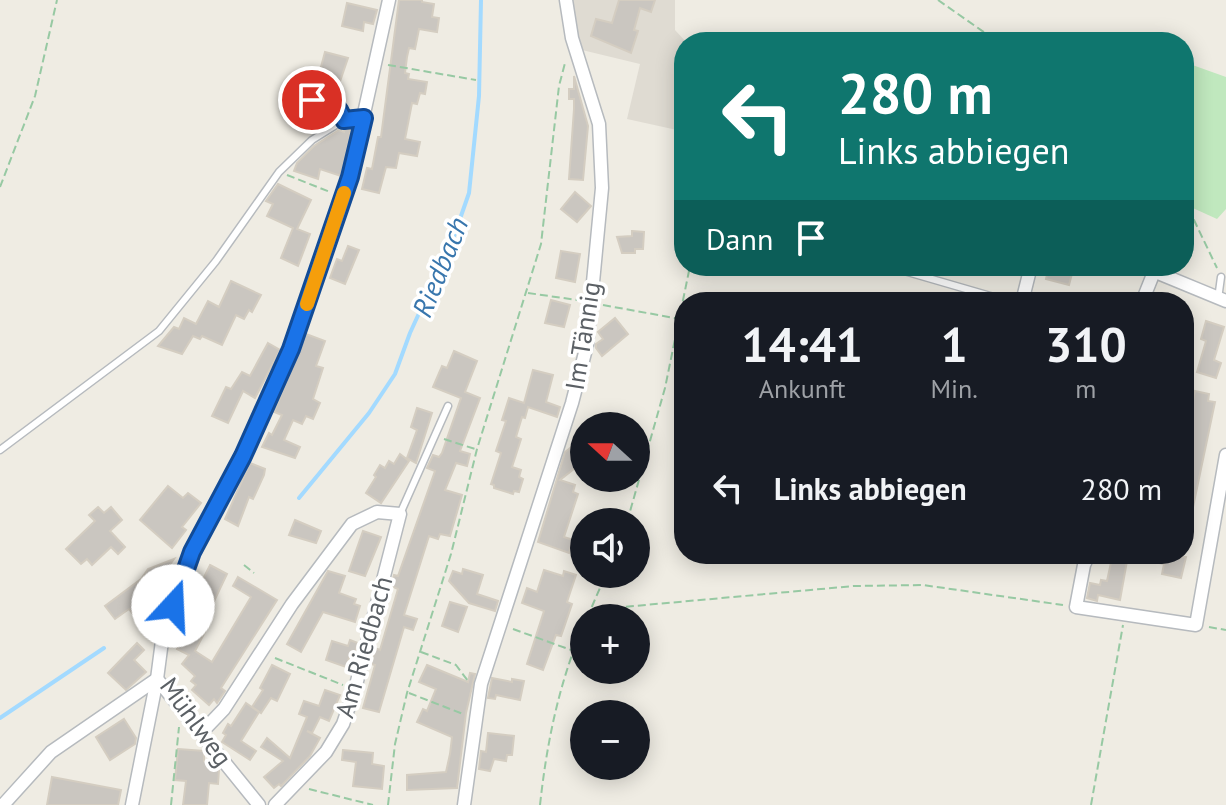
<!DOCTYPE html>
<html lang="de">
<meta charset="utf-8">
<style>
body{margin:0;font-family:"PT Sans",sans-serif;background:#20242c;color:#f1f3f6;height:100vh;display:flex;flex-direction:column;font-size:30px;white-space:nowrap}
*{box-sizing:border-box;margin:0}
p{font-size:26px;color:#9ea1a6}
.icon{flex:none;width:44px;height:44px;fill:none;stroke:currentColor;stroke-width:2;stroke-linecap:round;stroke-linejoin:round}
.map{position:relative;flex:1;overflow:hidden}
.side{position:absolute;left:674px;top:292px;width:520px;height:272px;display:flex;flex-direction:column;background:#171b24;border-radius:32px;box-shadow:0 4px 20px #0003}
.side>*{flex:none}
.guide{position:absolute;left:674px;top:32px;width:520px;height:244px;border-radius:32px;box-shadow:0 4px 20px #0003;background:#0f766e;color:#fff;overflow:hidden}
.needle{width:52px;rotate:291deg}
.fabs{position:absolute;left:570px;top:412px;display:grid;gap:16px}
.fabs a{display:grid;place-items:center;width:80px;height:80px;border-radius:50%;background:#171b24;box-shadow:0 4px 20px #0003;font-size:40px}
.pin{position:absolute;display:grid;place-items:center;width:68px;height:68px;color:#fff;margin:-34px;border:4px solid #fff;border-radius:50%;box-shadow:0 2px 8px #0007}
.me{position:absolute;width:88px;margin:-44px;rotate:20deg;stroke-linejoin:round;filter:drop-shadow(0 0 6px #0008)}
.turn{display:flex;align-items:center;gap:28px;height:168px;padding:0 32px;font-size:36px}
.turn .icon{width:104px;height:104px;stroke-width:2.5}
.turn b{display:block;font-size:56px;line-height:68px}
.then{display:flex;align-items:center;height:76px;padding:0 32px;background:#0003;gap:16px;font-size:30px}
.eta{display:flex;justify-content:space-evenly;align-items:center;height:136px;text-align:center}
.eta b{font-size:48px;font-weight:800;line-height:56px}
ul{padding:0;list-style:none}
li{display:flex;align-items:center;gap:24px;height:120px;padding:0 32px}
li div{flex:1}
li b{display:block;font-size:30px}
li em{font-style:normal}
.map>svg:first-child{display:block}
</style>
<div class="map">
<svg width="1226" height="805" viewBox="0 0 1226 805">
<rect width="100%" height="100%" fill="#efece3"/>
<path fill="#dfdbd2" d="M571,0h104v30l11,12 -2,53 -7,35 -50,-11 13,-55 -58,-14 -5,-12z"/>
<path fill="#c0e8be" d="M1184,62l42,15v132l-9,10 -33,-15z"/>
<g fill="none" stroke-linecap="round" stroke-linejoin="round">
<g stroke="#a3daff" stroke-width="4">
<path d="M299,498l70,-85 26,-39 15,-41 43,-94 16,-46 10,-97 2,-96"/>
<path d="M0,718l104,-70"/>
</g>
</g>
<g fill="#cac6c0" stroke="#d4cdc1" stroke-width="2">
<path d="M399,0h23v2l12,2 -2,13 7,1 -2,14 -18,-3 -4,20 -6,-1 -2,9 -2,16 4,1 -1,5 19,3 -2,12 -5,-1 -3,11 -5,-1 -7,36 15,3 -3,14 -18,-3 -3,15 -10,-1 -7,26 -17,-4 5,-21 5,1 6,-32h3z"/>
<path d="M619,0h36l-4,12 -11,-4 -6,22 4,1 -7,22 -40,-17 5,-17 16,4z"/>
<path d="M347,3l30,7 -4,14 -9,-2 -1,9 -21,-5z"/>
<path d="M325,52l23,6 -14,41 -20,-6z"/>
<path d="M574,76l14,50 -5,54 -14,-1 5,-70v-10h-5v-10h5z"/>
<path d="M345,128l6,2 -10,46 -21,-7 -2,10 -24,-8 3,-8 17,-17 25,-16 5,2z"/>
<path d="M278,184l33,16 -14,29 13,5 -12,32 -17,-8 12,-30 -26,-12 6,-12 -7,-3z"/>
<path d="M575,192l16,14 -14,16 -16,-13z"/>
<path d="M632,231l12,1 -1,17h-8v4h-13l-5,-16 15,-1z"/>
<path d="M348,246l11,4 -14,34 -15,-6 7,-19 5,2z"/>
<path d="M561,251l19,3 -5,28 -19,-4z"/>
<path d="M1049,266h25l-5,19 -23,-6z"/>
<path d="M231,281l30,14 -9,17 -3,-2 -5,9 -8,-4 -14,30 -20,-9 -2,3 -7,-3 -11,18 -24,-8 16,-19 5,2 5,-11 12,6 12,-23 11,6z"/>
<path d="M551,300l19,5 -6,22 -19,-4z"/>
<path d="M615,318l13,16 -26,22 -6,-8v-4l7,-5 -5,-7z"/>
<path d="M1206,321l18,6 -10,33 7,3 -5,15 -19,-6 9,-31 -5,-2z"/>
<path d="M306,334l19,7 -9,25 7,2 -10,31 7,4 -7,16 -7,-3 -4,8 -9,-4 -9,20 16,7 -5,11 -33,-11 7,-14 3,2 10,-20 -8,-3z"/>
<path d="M268,343l12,7 -25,48 -12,-7 -15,32 -16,-7 14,-29 5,2 11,-17 8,4z"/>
<path d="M454,351l23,10 -12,31 15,6 -20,53 10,3 -3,12 -11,-3 -11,27 17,5 -12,41 -10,-2 -2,5 -9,-3 -25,79 13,4 -4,11 -9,-3 -25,85 -16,-4 12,-43 -4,-1 4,-16 5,2 18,-61 -7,-3 3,-11 4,1 37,-105 -8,-3 6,-13 6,2 3,-4 19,-55 -28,-11 9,-21 5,2z"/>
<path d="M533,370l20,5 -7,27 14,5 -3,10 -29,-10 -3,11 -3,-1 -6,20 5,2 -9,28 9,3 -2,7 4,2 -4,13 -5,-1 -1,3 -19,-6v-3l-3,-1 10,-31 -5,-2 10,-30 -4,-1 7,-22 15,5z"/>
<path d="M1195,391l14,3 -1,7 7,1 -27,129h-4v-87z"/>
<path d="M417,408l15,5 -16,50 -9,-5 10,-28 -6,-3z"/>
<path d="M584,437v24l-24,19 15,5 -2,7 5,2 -14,43 9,3 -4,13 -31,-11 27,-90z"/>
<path d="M400,454l9,7 -28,42 -15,-10 10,-16 -2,-2 6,-10 5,3 4,-7 5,3z"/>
<path d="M250,463l15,6 -1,6 -11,24 -4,-2 -11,29 -13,-7z"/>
<path d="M168,486l15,12 5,-5 13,10 -19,24 4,3 -14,18 -32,-28z"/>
<path d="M98,507l6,6 7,-6 11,13 -12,11 15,16 -7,7 -7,-7 -19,18 -5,-6 -6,5 -15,-15 29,-28 -6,-6z"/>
<path d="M295,520l26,11 -5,12 -27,-8z"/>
<path d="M363,531l18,6 -16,39 -16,-5z"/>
<path d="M1161,554l25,3 -5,21 -19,-4 2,-10 -5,-1z"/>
<path d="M1112,558l15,3 -7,39 -22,-5 -1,6 -10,-3 3,-15 10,2 1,-5 6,1z"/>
<path d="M174,559l-11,15 3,3 -9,12 8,7 -12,14 7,8 -14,11 -17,-20 -14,10 -10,-13 36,-27 7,-10z"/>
<path d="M210,565l17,9 -18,38 -18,-9z"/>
<path d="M463,569l20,6 -6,19 21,7 -3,10 -26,-8 -20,-22 4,-10 9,3z"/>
<path d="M544,570l19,6 1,-5 12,4 -9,27 5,2 -11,32 -5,-1 -13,35 -16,-6 17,-53 -22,-8 5,-15 10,4z"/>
<path d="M328,571l17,5 -6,17 17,6 -2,5 6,2 -5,16 -32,-10 -22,40 -14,-8z"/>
<path d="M238,577l39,23 -56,88 4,3 -8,12 -3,-4 -5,6 -17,-15 4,-5 -5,-4 4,-5 -13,-12 7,-9 -12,-6 12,-25 16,8 -10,19 17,11 39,-65 -18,-11z"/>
<path d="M450,602l17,5 -9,25 -16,-6z"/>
<path d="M350,640l8,3 -4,13 -4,-1 -4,12 -20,-7 6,-19 16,5z"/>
<path d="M137,643l7,7 -10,10 12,12 -20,18 -18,-17z"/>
<path d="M272,665l18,9 -13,27 -6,-3 -10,15 -9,-6 11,-17 -3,-2z"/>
<path d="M427,665l41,17 2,-9 5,1 -9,39 -9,75 -50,2v-15l39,-3 4,-18 2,-17 -35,-15 6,-13 4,2 9,-22 -17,-7z"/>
<path d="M492,678l20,4v-3l12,2 -4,19 -24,-5 -1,4 -7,-1z"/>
<path d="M325,690l15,5 -11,26 -9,-4 -8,16 -5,-2 13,7 -10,18 -29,30 -2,-2 -5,4 -10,-11 19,-16 -22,-14 6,-9 23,20 17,-41 -8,-3 5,-13 15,5z"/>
<path d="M246,703l13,9 -18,29 15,10 -6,9 -28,-18 4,-7 -3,-2 5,-9 3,2z"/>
<path d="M124,719l12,19 -1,6 -25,16 -14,-23z"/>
<path d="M488,733l26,3 -2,19h-5l-1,6 -12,-2 -4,12 -11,-2 2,-18 5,1z"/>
<path d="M178,749l26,2v10l8,1 -1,6 8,2 -1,14 -9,-1 -2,22h-24l3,-24 -11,-1z"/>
<path d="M343,750l30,3 -1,11 12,2 -2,23 -29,-3 3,-24 -14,-2z"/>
<path d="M52,777l69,13 -3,15h-71z"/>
</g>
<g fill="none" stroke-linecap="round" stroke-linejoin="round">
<g stroke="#b6babe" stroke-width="9">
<g id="service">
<path d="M312,100l27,10 5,10"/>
<path d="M887,266l124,36"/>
<path d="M1218,299l3,-22"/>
<path d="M0,450l159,-119 57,-70 63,-89 33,-32 32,-20 20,-2"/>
<path d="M400,514l48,-108"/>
</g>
</g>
<g stroke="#b6babe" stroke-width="15">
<g id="minor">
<path d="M1141,266l85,35"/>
<path d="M1022,302l9,-36"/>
<path d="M1142,302l12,-30"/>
<path d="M1089,554l-5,11 -8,42 120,18 30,-170"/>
<path d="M157,679l102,126"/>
<path d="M201,733l23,-24 68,-105 60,-80 25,-12 23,2 -45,175 -12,35 -17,28 -51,53"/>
<path d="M3,805l48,-53 106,-73"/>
<path d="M132,805l25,-126 5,-38 11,-35 19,-54 51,-96 48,-107 59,-172 39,-177"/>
<path d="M464,805l17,-121 91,-281 15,-58 15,-157 -3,-64 -27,-86 -6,-38"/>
</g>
</g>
<g stroke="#97c9a3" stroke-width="2" stroke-dasharray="8 4" stroke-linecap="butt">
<path d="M938,0l60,42"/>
<path d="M388,65l88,15"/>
<path d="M287,175l43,17"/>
<path d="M0,187l35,-91 22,-96"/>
<path d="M1184,213l9,5 24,50"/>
<path d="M528,293l49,7"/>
<path d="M603,305l77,14"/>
<path d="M444,439l31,10"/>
<path d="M627,522l38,-134 25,-122"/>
<path d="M244,565l10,8"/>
<path d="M590,610l264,-24 69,-1 140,20"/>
<path d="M587,618l19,-44"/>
<path d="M1209,627l17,3"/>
<path d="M513,629l58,21"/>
<path d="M421,652l35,13 12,16"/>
<path d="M275,658l68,27"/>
<path d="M409,693l54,21"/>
<path d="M309,789l64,16"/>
<path d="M171,805l8,-78"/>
<path d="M388,805l7,-61 12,-51 44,-139 26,-105 64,-205 18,-158 6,-23"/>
<path d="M540,805c7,-64 19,-122 44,-181"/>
<path d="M1091,805l32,-180"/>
</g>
<use href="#service" stroke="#fff" stroke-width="6"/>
<use href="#minor" stroke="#fff" stroke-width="12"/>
</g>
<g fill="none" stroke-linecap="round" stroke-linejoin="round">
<g stroke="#114b97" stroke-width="20">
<path id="route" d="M173,606l19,-54 51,-96 48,-107 59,-172 14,-59 -20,2 -5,-10 -27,-10"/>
</g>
<use href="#route" stroke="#1a73e8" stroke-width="14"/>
<path stroke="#f59e0b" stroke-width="14" d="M307,304l37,-111"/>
</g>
<g text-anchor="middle" stroke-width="7" stroke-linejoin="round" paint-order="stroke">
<g font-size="26" fill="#5b6065" stroke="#fff">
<text transform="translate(583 336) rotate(-81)" y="9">Im Tännig</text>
<text transform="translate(364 647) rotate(-74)" y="9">Am Riedbach</text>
<text transform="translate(196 722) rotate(54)" y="9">Mühlweg</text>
</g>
<g font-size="28" font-style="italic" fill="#3876ad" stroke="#fff">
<text transform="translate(440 267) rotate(-68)" y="10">Riedbach</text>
</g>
</g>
</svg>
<div class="fabs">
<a><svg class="needle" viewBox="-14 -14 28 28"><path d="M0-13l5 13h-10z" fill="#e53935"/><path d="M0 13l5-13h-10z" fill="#9ea1a6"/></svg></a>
<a><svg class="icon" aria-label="sound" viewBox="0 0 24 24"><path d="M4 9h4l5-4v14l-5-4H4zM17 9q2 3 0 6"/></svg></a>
<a>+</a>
<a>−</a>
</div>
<div class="pin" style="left:312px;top:100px;background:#d93025"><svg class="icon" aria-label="arrive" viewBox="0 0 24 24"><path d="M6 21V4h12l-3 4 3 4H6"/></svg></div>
<svg class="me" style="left:173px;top:606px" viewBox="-20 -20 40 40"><circle r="19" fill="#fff"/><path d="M0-13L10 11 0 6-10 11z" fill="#1a73e8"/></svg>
<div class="guide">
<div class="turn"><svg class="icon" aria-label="left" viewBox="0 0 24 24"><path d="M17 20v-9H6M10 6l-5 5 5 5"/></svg><div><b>280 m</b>Links abbiegen</div></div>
<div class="then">Dann<svg class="icon" aria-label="arrive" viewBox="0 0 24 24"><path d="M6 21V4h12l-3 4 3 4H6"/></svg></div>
</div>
<section class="side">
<div class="eta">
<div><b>14:41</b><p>Ankunft</p></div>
<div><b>1</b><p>Min.</p></div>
<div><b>310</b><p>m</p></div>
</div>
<ul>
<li><svg class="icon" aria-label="left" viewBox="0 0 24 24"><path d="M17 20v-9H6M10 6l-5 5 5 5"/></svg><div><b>Links abbiegen</b></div><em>280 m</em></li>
</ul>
</section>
</div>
